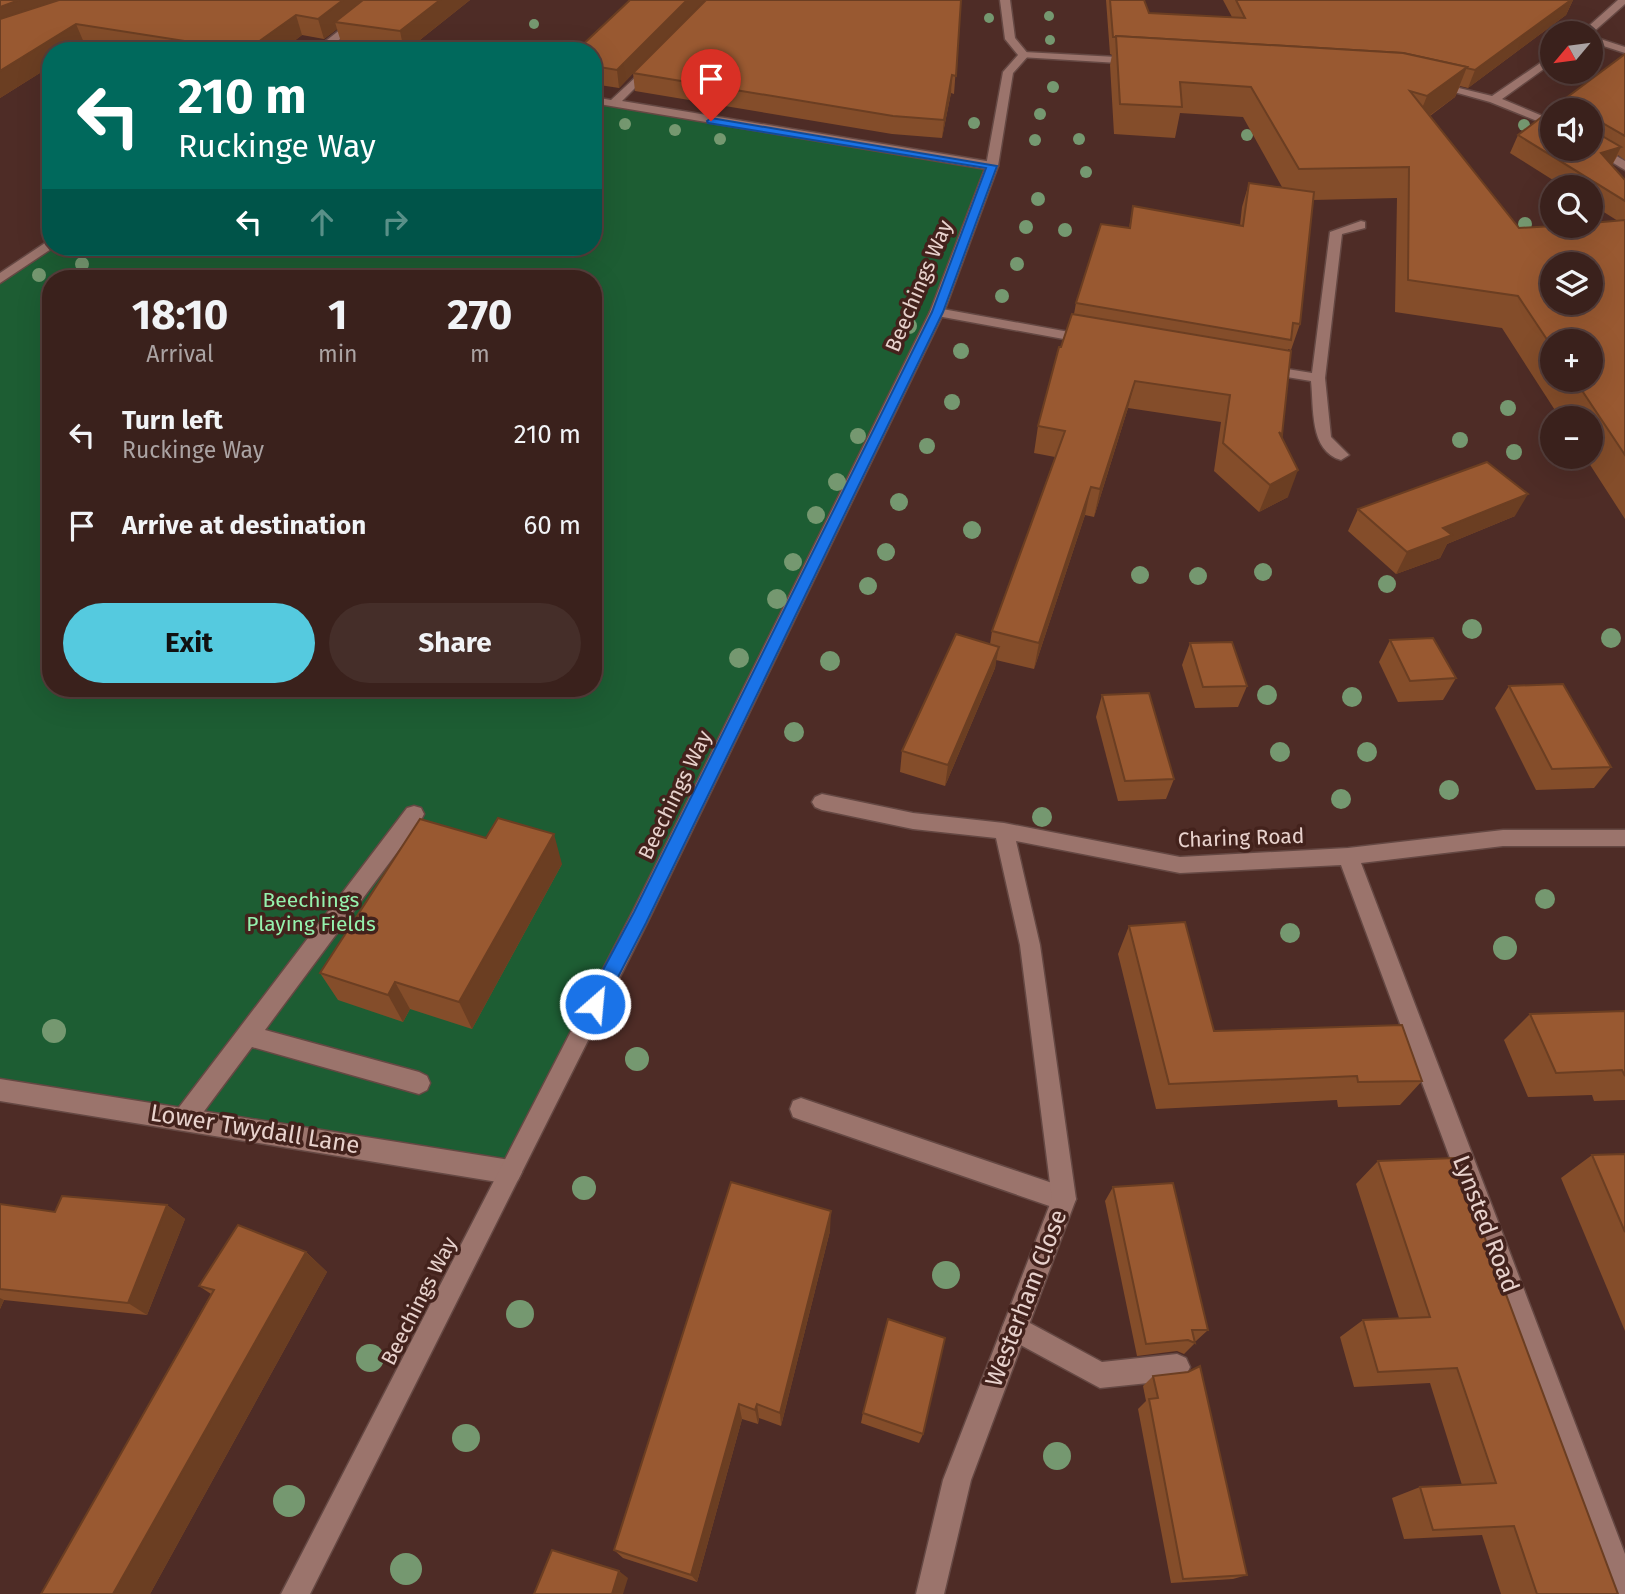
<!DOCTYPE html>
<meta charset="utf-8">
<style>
body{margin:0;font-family:"Fira Sans",sans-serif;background:#452e29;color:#f1f3f6;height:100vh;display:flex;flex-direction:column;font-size:26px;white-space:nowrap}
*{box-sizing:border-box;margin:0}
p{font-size:23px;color:#aba3a3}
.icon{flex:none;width:38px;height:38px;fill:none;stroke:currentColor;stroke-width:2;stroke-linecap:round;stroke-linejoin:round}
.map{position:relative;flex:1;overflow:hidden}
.side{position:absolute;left:42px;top:270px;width:560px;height:427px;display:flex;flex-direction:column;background:#3a211c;border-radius:28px;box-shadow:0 7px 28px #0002,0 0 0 2px #543e3b}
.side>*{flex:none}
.guide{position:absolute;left:42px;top:42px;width:560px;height:214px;border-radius:28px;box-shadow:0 7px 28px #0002,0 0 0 2px #543e3b;background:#00695c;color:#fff;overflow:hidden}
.needle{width:46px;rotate:241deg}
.buttons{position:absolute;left:1540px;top:21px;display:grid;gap:14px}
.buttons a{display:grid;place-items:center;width:63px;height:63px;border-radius:50%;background:#3a211c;box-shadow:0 7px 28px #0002,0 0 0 2px #543e3b;font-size:35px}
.pin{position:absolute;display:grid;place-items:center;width:60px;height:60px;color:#fff;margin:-72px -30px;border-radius:50% 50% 50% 0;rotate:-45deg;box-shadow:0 0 7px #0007}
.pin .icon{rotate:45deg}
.me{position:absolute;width:77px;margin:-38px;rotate:27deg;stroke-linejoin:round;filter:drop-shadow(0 0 5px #0008)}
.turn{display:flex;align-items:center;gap:24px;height:147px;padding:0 21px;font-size:32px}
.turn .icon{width:91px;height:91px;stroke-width:2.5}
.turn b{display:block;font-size:49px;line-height:60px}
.lanes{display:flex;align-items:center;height:66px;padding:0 21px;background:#0003;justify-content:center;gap:35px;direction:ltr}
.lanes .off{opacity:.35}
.eta{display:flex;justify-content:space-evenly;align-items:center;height:119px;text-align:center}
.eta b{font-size:42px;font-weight:700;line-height:49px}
.primary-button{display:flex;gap:14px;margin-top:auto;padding:14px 21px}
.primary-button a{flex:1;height:80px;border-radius:42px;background:#55cadf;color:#111;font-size:28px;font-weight:700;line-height:80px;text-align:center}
.primary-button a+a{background:#452e29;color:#f1f3f6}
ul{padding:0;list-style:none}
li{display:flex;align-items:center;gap:21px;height:91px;padding:0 21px}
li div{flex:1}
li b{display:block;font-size:26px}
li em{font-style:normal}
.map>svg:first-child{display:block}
</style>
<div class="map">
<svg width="1625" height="1594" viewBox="0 0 1625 1594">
<rect width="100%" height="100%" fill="#4e2c26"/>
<path fill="#1d5d33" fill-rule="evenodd" d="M593,100l399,66 -55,146 -427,860 -510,-82v-811l51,-32h542zM51,278h542v410h-542z"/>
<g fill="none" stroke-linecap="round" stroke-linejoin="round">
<g stroke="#654843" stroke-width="3">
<g id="service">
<path d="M414,806l7,2 3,6 -3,6 -156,210 154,42 8,4 3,7 -3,7 -8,4 -167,-47 -59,79 -8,3 -8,-3 -4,-8 4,-8 230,-302z"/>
<path d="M801,1098l263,89 8,4 4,8 -4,8 -8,4 -263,-91 -8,-3 -3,-8 3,-8z"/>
<path d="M1015,1315l87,47 75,-8 9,4 4,9 -4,9 -9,4 -77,8 -94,-51 -4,-9 4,-9z"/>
</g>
</g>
<g stroke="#654843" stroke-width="3">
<g id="minor">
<path d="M378,0h11l-64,51h-12z"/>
<path d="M1618,0h7v4l-34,30 -10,-1z"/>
<path d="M1591,36l34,11v6l-34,-11z"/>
<path d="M1024,52l111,6 5,3 -5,3 -115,-7 -1,-2z"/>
<path d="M1552,55v8l-50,36 50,21v7l-62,-25 -61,-17 5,-3 58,14z"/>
<path d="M653,61l4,1v4l-35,35 370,61 6,4 -6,4 -399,-67v-6l18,3z"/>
<path d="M1591,141l34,20v9l-35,-21z"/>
<path d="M1361,221l4,1v6l-23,6 -17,144 6,59 18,18 -8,5c-32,-9 -27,-53 -30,-79l-49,-8 -7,-4 7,-4 50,8 18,-141z"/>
<path d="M51,239v8h3l-54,36v-10z"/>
<path d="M937,308l154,28 7,4 -7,4 -159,-29 -2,-3z"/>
<path d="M822,794l91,19 91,10 176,34 168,-9 155,-18h122v16h-122l-142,17 264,691v40h-13l-1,-3 -270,-726 -161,8 -164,-32 24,104 36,254 -105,281 -27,114h-28l27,-114 109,-281 -32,-254 -24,-107 -83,-9 -91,-19 -7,-3 -3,-5 3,-5z"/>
<path d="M0,1079l510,81 8,4 4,8 -4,8 -8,4 -510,-83z"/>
</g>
</g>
<g stroke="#654843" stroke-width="3">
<path id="tertiary" d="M1000,0h10l5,38 14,17 -16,18 -15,93 -54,146 -297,611 -337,671h-29l352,-683 297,-599 56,-146 17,-94 15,-17 -13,-16z"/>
</g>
<use href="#service" fill="#9b746c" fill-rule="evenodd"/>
<use href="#minor" fill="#9b746c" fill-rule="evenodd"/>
<use href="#tertiary" fill="#9b746c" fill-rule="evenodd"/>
</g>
<g fill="#759870">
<circle cx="1049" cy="16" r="5"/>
<circle cx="989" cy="18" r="5"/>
<circle cx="534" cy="24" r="5"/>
<circle cx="1050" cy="40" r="5"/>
<circle cx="1053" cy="87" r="6"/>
<circle cx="1040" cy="114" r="6"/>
<circle cx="974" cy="123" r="6"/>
<circle cx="625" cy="124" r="6"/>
<circle cx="1524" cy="125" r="6"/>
<circle cx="675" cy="130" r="6"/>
<circle cx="1247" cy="135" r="6"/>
<circle cx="720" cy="139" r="6"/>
<circle cx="1079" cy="139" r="6"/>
<circle cx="1035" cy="140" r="6"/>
<circle cx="1086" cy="172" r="6"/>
<circle cx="1038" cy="199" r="7"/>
<circle cx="1525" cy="224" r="7"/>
<circle cx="1026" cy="227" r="7"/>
<circle cx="1065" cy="230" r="7"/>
<circle cx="82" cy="264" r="7"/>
<circle cx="1017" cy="264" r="7"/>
<circle cx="39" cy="275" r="7"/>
<circle cx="1002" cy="296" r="7"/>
<circle cx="909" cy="326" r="8"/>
<circle cx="961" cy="351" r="8"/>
<circle cx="952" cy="402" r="8"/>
<circle cx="1508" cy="408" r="8"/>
<circle cx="858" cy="436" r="8"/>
<circle cx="1460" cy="440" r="8"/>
<circle cx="927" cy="446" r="8"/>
<circle cx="1514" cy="452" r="8"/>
<circle cx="837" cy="482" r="9"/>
<circle cx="899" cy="502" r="9"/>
<circle cx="816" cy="515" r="9"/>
<circle cx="972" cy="530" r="9"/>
<circle cx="886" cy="552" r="9"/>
<circle cx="793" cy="562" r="9"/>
<circle cx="1263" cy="572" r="9"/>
<circle cx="1140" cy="575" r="9"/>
<circle cx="1198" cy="576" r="9"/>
<circle cx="1387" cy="584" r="9"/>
<circle cx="868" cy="586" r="9"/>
<circle cx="777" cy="599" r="10"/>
<circle cx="1472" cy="629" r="10"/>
<circle cx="1611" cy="638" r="10"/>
<circle cx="739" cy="658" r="10"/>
<circle cx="830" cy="661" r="10"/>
<circle cx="1267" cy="695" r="10"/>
<circle cx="1352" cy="697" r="10"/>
<circle cx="794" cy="732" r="10"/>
<circle cx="1280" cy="752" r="10"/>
<circle cx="1367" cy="752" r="10"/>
<circle cx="1449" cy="790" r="10"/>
<circle cx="1341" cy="799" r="10"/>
<circle cx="1042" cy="817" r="10"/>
<circle cx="1545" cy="899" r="10"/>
<circle cx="1290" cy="933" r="10"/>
<circle cx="1505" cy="948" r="12"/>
<circle cx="54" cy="1031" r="12"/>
<circle cx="637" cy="1059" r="12"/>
<circle cx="584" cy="1188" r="12"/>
<circle cx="946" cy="1275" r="14"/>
<circle cx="520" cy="1314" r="14"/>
<circle cx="370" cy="1358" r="14"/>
<circle cx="466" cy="1438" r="14"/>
<circle cx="1057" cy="1456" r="14"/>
<circle cx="289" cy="1501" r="16"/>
<circle cx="406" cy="1569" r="16"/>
</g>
<g fill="#844d2a" fill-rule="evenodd">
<path d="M0,0h470l-64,51h-8l-57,-9 -4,-13 -13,10 -22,-4 -21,16h-158l-38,-6 -10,6h-24v15l-51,32z"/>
<path d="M961,0l-7,94 -3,-1 -9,45 -50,-4 -257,-43 -2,-18 -14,15 -26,-4v-33z"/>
<path d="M1106,0h38l5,13 83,4 -9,-17h350l-7,15 -98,73 -8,-2 -5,11 -25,19 89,112 99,-7 -27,-17v-17h-27l-54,-34 8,-18 34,14 39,-39h-33l4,-9 63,-47v106l-7,-5 -6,10 13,15v339l-40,-62h6v-39h-31l-58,-90 -107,-16 2,-114 -84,2 -13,124 -9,26 -3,-1v2l-6,86 6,60 -29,15 -45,-41 7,-49 -93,-14 -34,109 -9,-2 -51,154 -38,-9 -1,8 -50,118 -45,-14 2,-21 88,-107 2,-13 63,-174 -21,-4 4,-27 23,-79 13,-33 2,-11 53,-75 4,-22 107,19 2,-18 7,-24 33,4 -39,-70 -63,-4 -5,25 -61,-4 -4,-69 2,-10 -2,-1zM1552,341l39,39h-39z"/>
<path d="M1358,509l157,7 -68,28 -7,14 -44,16 -48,-43z"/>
<path d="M1390,640l66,38 -13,22 -45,2 -19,-40z"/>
<path d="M1190,643l57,43 -9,21 -43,1 -13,-43z"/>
<path d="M1509,686l102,81 -17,21 -58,2 -41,-82z"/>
<path d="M1102,695l72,84 -8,20 -48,2 -22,-84z"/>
<path d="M562,864l-90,165 -62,-20 -7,13 -65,-22 -18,-27z"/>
<path d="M1129,926l85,105 208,50 -22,24 -62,2 -1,-7 -181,9 -38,-155z"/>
<path d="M1625,1011v89l-31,1 -2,-6 -64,2 -24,-57 26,-26z"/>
<path d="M1625,1154v177l-64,-153 31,-23z"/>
<path d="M1378,1161l240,433h-117l-19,-59 -78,4 -12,-41 28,-11 42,-2 -32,-102 -76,4 -14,-50 23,-17 36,-2 -43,-134z"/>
<path d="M1113,1187l95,143 -12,11h-1v2l-11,11 -7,-3 -40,5 -32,-155z"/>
<path d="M0,1204l55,8 112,-7 18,14 -38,96 -143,-15 -4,9z"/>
<path d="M830,1231l-49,195 -22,-8 -1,6 -16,-5 -45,163 -74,-24 -9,-8z"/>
<path d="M306,1252l21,20 -177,322h-109l170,-300 -12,-8z"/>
<path d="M1188,1372l59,203 -14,4 -62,4 -33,-174 8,-8 -3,-15 10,-10z"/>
<path d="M863,1413l60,21 -4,9 -58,-20z"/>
</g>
<g fill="#6b3e22">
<path d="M19,0h76l-95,31v-24z"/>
<path d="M343,0h31l-39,22 2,7 -13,10 -6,-20z"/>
<path d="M440,0h30l-64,51h-2l-4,-20z"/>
<path d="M687,0h18l-86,88 -2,-18z"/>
<path d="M1571,0h2l-7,15 -98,73 7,-18z"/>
<path d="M296,15l6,20 -21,16h-28l-2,-4z"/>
<path d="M76,24l9,21 -10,6h-24v15l-51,32v-27z"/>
<path d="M217,41l4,10h-9l-2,-6z"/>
<path d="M1467,67l-12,30 -40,29 12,-30z"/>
<path d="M952,75l-1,18 -9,45 2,-18z"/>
<path d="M1621,147l-9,18 -11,-12z"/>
<path d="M1135,381l-7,27 -34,109 6,-28z"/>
<path d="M1298,470l-10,27 -29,15 11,-27z"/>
<path d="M1091,487l-6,28 -51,154 5,-26z"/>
<path d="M1528,494l-13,22 -68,28 -7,14 -44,16 11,-22 36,-24z"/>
<path d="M999,647l-4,21 -50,118 3,-21z"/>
<path d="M554,834l8,30 -90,165 -13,-27z"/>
<path d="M395,982l15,27 -7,13 -15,-27z"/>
<path d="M167,1205l18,14 -38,96 -19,-12z"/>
<path d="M831,1211l-1,20 -49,195 -1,-13z"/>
<path d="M306,1252l21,20 -177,322h-37z"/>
<path d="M0,1298l4,2 -4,9z"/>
<path d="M739,1404l3,15 -45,163 -6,-7z"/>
<path d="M757,1404l2,14 -1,6 -3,-14z"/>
<path d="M619,1571l9,7 -5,16h-11z"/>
</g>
<g fill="#995931" stroke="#6b3e22" stroke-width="2" fill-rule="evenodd">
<path d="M0,0h19l-19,7z"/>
<path d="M59,0h284l-25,19 -22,-4 -45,32 -34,-6 -7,4 -134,-21 -76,47v-52z"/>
<path d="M363,0h77l-40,31 -65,-9z"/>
<path d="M630,0h57l-70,70 -24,-4v-15h-17z"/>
<path d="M706,0h255l-5,76 -4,-1 -8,45 -51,-4 -260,-43z"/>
<path d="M1110,0h34l5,13 96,5 -9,-18h335l-96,70 -9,-2 1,-1 -64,-14 -287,-17v1h-3z"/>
<path d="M1116,36l287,17 64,14 -40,29 -17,-5 109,137 35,-2h37v-3l34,-3v235l-50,-75h16v-39h-39v6l-34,-51 -110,-16 1,-113 -110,2 -48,-82 -71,-5 2,25 -62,-3zM1552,264h39v39h-39z"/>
<path d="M1625,54v82l-26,-15 -2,12 24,14 -20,6 24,27v21l-107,-66 34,-26 5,1h-5v39h39v-39h-29v-9z"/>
<path d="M1249,183l65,9 -14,132 -7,-1 -2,17 -215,-37 25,-79 29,4 3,-22 110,20z"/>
<path d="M1072,314l219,37 -9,84 -3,-3 19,38 -28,15 -47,-42 7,-48 -95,-14 -35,108 -9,-2 -52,156 -47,-12 73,-200 -27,-5 21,-79h2z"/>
<path d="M1487,462l41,32 -85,34 9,7 -45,17 -49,-43z"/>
<path d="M956,634l43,13 -51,118 -46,-14z"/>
<path d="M1433,638l23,40 -46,3 -20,-41z"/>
<path d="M1232,642l15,44 -44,1 -13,-44z"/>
<path d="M1563,684l48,83 -59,2 -43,-83z"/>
<path d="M1149,693l25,86 -49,2 -23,-86z"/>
<path d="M498,818l56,16 -95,168 -64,-20 -7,13 -68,-22 100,-154 66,19z"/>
<path d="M1185,922l29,109 188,-6 20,56 -64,1 -1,-6 -188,8 -40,-158z"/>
<path d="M1625,1011v65l-3,-6 -66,3 -26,-59z"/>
<path d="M1625,1154v78l-33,-77z"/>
<path d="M1455,1158l163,436h-81l-23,-68 -81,4 -13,-43 76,-4 -39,-115 -79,4 -15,-52 67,-3 -52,-156z"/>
<path d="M731,1182l100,29 -51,202 -23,-9 -2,6 -16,-6 -48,171 -77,-25z"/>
<path d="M1173,1183l35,147h-16l3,13 -7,-3 -42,4 -33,-157z"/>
<path d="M62,1196l105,9 -39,98 -128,-14v-85l55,8z"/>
<path d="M238,1225l68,27 -193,342h-72l173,-304 -15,-4z"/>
<path d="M888,1319l57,19 -22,96 -60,-21z"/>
<path d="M1200,1366l47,209 -64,4 -34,-180 9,-1 -5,-22 35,-4z"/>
<path d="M552,1550l67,21 -7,23h-78z"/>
</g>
<path fill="#1a73e8" stroke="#114b97" stroke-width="2" d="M711,118l286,48 -54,146 -297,611 -45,87 -6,2 -7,-2 -2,-6 2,-6 46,-86 298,-600 54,-144 -278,-45 -1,-2z"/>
<g text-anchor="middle" stroke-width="7" stroke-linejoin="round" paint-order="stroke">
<g font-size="21" fill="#e8d2cd" stroke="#43221c">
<text transform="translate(919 286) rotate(-67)" y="7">Beechings Way</text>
<text transform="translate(675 795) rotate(-64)" y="7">Beechings Way</text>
<text transform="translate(1241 838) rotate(-2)" y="7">Charing Road</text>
<text transform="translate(419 1301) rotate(-63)" y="7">Beechings Way</text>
</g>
<g font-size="21" fill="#95f1ad" stroke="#43221c">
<text x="311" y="907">Beechings<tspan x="311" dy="24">Playing Fields</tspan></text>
</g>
<g font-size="24" fill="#e8d2cd" stroke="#43221c">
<text transform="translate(255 1129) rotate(9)" y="8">Lower Twydall Lane</text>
<text transform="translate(1486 1224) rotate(69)" y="8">Lynsted Road</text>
<text transform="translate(1026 1298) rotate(-69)" y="8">Westerham Close</text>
</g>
</g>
</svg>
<div class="buttons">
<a><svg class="needle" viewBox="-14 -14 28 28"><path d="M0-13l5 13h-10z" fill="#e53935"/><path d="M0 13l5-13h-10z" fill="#aba3a3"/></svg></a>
<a><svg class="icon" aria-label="sound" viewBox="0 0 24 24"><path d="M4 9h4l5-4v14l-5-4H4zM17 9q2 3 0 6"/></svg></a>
<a><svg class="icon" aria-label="search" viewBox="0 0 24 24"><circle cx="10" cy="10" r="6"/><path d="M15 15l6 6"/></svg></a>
<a><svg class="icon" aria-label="layers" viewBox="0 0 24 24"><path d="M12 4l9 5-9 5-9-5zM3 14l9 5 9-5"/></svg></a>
<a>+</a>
<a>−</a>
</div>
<div class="pin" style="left:711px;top:121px;background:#d93025"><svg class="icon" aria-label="arrive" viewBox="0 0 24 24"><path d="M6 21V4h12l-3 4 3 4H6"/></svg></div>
<svg class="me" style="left:595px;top:1004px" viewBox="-20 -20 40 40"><circle r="17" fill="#1a73e8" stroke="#fff" stroke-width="3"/><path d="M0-11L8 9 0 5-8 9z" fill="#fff"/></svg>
<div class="guide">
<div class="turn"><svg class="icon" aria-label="left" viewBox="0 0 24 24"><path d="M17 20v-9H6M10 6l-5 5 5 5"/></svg><div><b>210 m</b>Ruckinge Way</div></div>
<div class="lanes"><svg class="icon" aria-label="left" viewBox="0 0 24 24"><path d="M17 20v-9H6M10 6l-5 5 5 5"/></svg><svg class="icon off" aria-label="ahead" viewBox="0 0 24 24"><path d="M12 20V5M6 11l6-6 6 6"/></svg><svg class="icon off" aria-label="right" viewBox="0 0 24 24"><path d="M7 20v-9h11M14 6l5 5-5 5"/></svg></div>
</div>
<section class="side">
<div class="eta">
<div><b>18:10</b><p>Arrival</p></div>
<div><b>1</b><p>min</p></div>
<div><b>270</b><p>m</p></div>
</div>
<ul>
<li><svg class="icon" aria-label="left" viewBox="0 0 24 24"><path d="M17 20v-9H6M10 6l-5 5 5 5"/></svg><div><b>Turn left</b><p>Ruckinge Way</p></div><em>210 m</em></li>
<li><svg class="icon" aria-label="arrive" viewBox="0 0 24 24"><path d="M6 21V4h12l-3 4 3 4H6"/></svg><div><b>Arrive at destination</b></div><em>60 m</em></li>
</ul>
<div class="primary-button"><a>Exit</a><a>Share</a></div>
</section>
</div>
